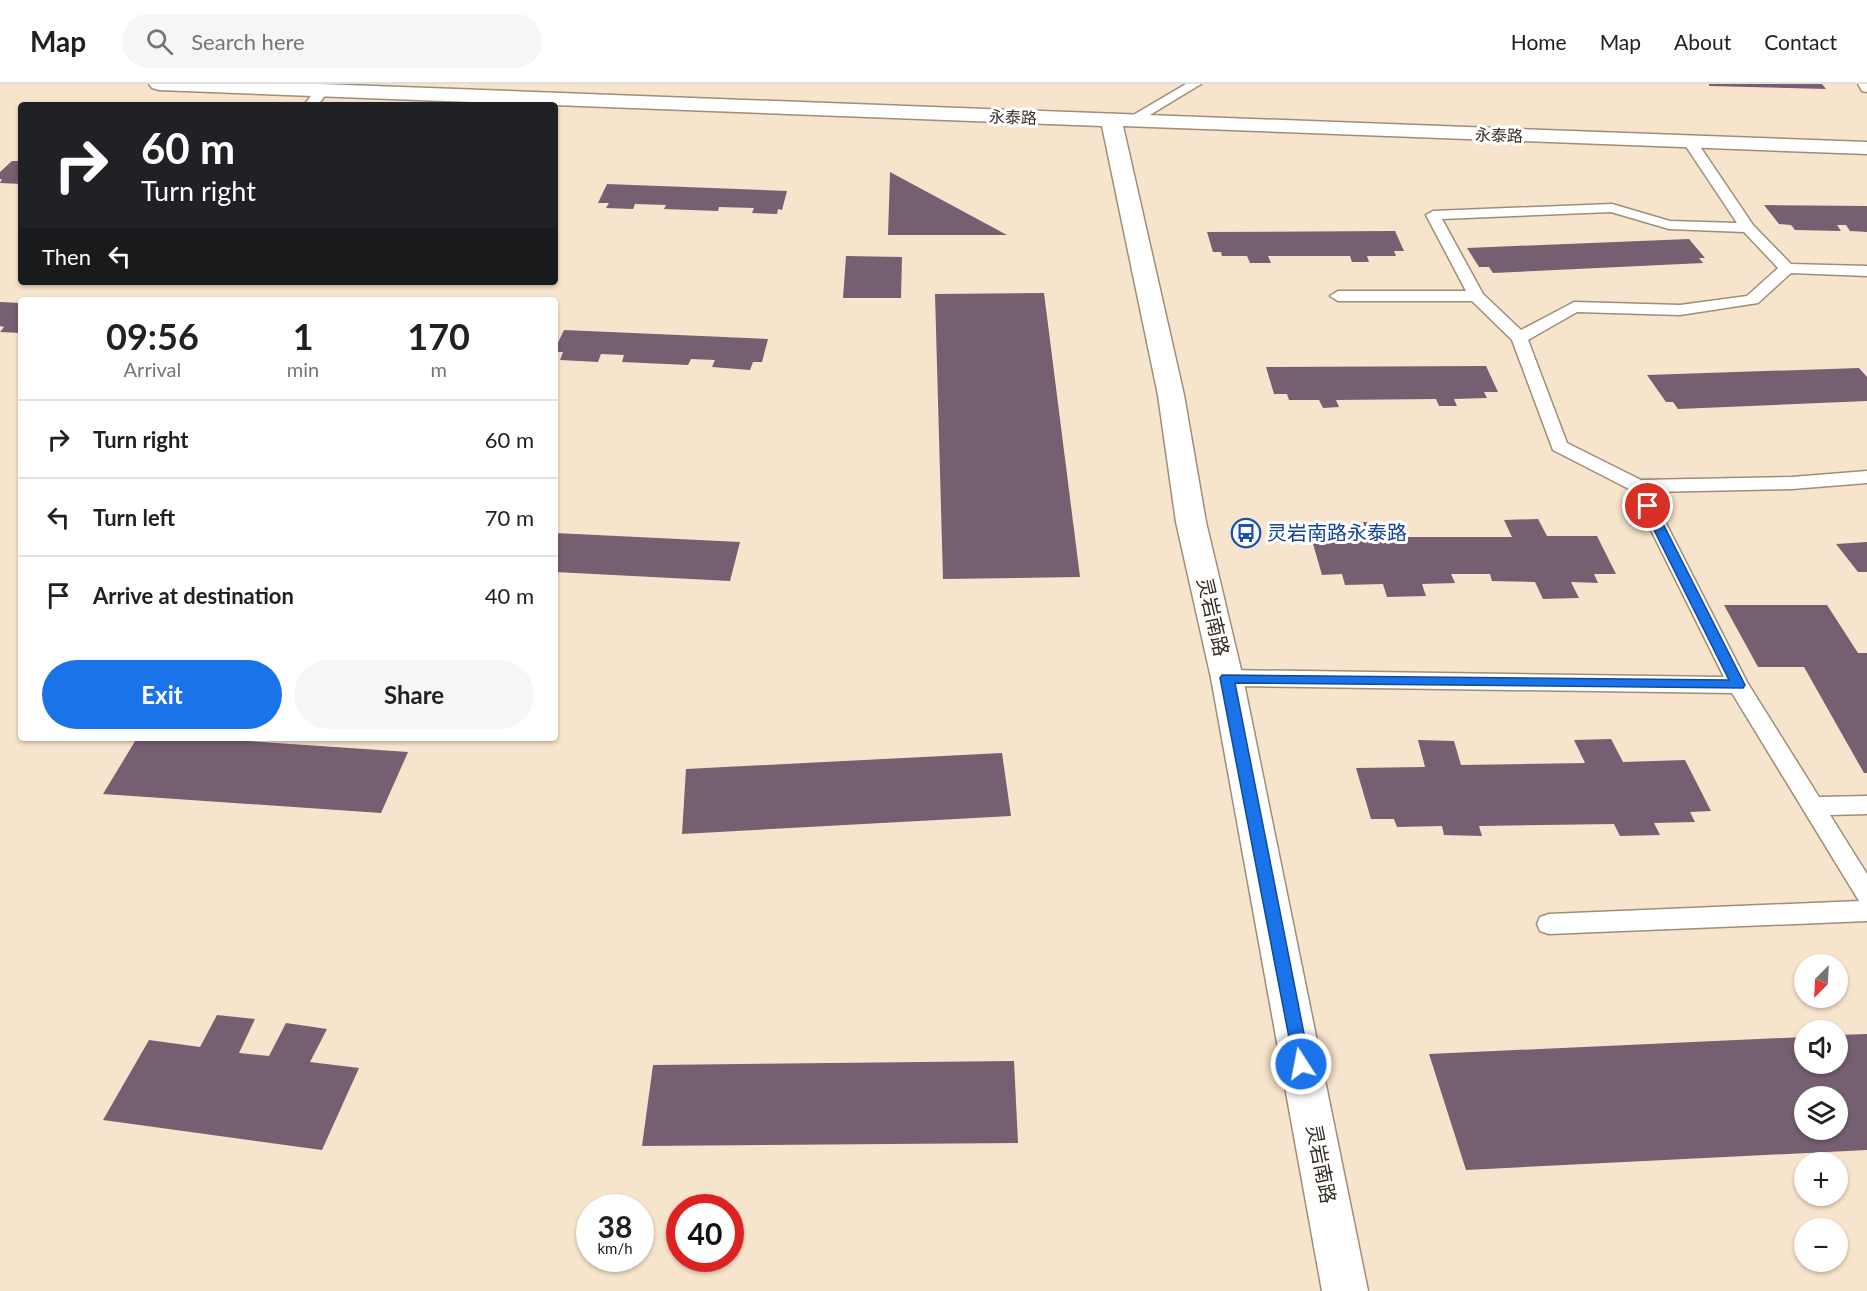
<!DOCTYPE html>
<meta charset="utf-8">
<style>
body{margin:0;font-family:Lato,"Noto Sans SC",sans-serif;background:#f6f6f6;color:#202124;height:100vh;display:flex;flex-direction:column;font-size:22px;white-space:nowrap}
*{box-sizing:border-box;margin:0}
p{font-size:20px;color:#757577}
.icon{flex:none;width:33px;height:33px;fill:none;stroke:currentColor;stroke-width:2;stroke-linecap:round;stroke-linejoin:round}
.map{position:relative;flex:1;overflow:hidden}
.side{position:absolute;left:18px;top:213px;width:540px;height:444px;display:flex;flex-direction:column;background:#fff;border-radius:6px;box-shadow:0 2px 4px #0004}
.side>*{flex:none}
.banner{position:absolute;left:18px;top:18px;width:540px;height:183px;border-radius:6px;box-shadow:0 2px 4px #0004;background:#202124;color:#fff;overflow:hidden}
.needle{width:39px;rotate:204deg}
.buttons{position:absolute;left:1794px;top:870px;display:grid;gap:12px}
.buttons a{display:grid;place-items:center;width:54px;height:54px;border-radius:50%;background:#fff;box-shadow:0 2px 4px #0004;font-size:30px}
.speed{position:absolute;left:576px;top:1110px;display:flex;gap:12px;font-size:30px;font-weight:700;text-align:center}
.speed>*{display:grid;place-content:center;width:78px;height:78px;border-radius:50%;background:#fff;box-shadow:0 2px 4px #0004;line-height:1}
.speed small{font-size:15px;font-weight:400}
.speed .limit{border:9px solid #d22;background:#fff;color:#111}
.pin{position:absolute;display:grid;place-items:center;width:51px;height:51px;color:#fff;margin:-26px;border:3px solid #fff;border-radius:50%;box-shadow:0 2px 6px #0007}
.me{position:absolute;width:66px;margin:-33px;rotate:349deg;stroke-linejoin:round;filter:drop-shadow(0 0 4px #0008)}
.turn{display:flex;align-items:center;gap:21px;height:126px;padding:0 24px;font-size:27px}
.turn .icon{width:78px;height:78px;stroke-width:2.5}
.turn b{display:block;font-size:42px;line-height:51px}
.then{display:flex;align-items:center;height:57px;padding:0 24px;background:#0003;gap:12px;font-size:22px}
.eta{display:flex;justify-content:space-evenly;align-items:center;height:102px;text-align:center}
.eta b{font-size:36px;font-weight:700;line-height:42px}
.primary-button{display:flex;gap:12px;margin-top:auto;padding:12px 24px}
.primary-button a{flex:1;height:69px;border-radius:36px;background:#1a73e8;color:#fff;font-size:24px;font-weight:700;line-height:69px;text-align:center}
.primary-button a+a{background:#f6f6f6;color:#202124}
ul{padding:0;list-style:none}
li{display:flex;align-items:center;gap:18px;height:78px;padding:0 24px;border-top:2px solid #e0e0e0}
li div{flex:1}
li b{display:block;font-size:22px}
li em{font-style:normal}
header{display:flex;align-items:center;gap:36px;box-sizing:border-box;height:84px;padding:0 30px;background:#fff;border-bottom:2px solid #e0e0e0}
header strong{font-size:28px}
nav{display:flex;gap:33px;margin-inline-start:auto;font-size:21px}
.search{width:420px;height:54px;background:#f6f6f6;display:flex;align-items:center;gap:15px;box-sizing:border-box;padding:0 21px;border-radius:33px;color:#757577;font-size:22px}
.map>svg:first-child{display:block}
</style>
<header>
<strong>Map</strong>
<div class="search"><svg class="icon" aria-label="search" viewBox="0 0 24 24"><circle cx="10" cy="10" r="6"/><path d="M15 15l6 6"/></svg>Search here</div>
<nav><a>Home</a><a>Map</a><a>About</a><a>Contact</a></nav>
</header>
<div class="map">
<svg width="1867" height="1207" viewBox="0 0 1867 1207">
<rect width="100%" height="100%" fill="#f7e4cc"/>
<g fill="#755f71" fill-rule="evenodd">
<path d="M1709,0h113l4,5 -117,-3z"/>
<path d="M12,77h9v23l-21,-1 2,-4h-2v-7z"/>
<path d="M890,88l117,63h-119z"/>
<path d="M607,100l180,7 -5,19 -4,-1 -1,5 -25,-1 2,-5 -35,-1 -1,4 -54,-2 2,-4 -31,-1 -2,5 -27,-1 3,-5h-11z"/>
<path d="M1764,121l103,1v26l-17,-1 -4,-6h-9l4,6 -46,-1 -4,-5 -12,-1z"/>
<path d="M1395,147l9,20h-10l2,5h-29l2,6h-17l-2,-6h-82l3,7h-21l-3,-7h-25l-1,-4h-8l-6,-20z"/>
<path d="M1689,155l16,19h-6l4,5 -210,10 -4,-6h-10l-12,-19z"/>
<path d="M846,172l56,1 -1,41h-58z"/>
<path d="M1044,209l36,284 -137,2 -8,-285z"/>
<path d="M0,218l21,1v30l-21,-1 4,-5 -4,-1z"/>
<path d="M564,246l204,9 -6,23h-9l-3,8 -38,-3 3,-7 -24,-1 -3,6 -66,-3 2,-7 -23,-1 -3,8 -38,-2 3,-8h-8v-3z"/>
<path d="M1486,282l12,26h-14l3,6 -33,1 3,7h-18l-3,-7 -100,1 3,7 -16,1 -4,-8h-30l-2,-6h-13l-8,-27z"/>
<path d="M1859,284l8,9v24l-189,8 -5,-7h-7l-19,-27z"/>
<path d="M1538,435l9,17h50l19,38h-22l4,9 -27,-1 8,16 -36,1 -8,-17 -43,-1 -2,-7h-39l4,9 -33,1 4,12 -39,1 -4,-13 -38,1 -3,-11 -20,1 -11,-38h57l-5,-15h37l5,15h107l-8,-17z"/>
<path d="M555,449l185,9 -10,39 -175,-9z"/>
<path d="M1867,458v30h-9l-22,-28z"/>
<path d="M1724,521h103l31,48h9v120h-3l-60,-106h-46z"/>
<path d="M137,654h66l205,14 -27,61 -278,-19z"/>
<path d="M1611,655l12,23 62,-2 26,51 -21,1 5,10 -41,1 6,12 -40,1 -6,-12 -135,2 3,10 -38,-1 -2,-9 -45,1 -3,-8h-23l-15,-51 69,-1 -7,-27 36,1 7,24 124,-2 -11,-23z"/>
<path d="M1002,669l9,63 -329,18 4,-65z"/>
<path d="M217,931l38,4 -16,34 30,3 17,-33 41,6 -17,33 49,6 -37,82 -219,-30 46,-80 51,7z"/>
<path d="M1867,950v116l-401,20 -37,-116 375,-17v27h34v-29zM1804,1012h34v34h-34z"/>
<path d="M1014,977l4,82 -376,3 11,-81z"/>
</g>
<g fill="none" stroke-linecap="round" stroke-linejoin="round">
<g stroke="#9f8d77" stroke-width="3">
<g id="service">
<path d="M1186,0h15l-66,40h-10l-2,-3z"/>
<path d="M1858,0h9v8l-5,-1z"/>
<path d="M323,2l6,4 -11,15h-14l14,-18z"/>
<path d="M1690,54l5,1 58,86 38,39 76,2v10l-76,-3 -33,30 -78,12 -103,-3 -49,28 39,103 74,37 151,-3 75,-6v12l-75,6 -142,3 97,190 72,115 48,-1v18l-37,1 37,59v47l-318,13 -9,-3 -3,-7 3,-7 9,-3 310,-13 -127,-208 -505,-7 -7,-3 -3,-5 3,-5 7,-3 497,7 -93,-187 -78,-40 -41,-110 -40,-39h-134l-8,-5 8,-5h128l-40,-76 7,-4 179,-7 58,17 67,2 -54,-81zM1611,128l58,17 75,3 34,36 -31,28 -67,9 -106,-3 -53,28 -38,-36 -41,-75z"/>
</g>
</g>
<g stroke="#9f8d77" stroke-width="3">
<path id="tertiary" d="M149,0h171l1547,58v12l-744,-28 61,269 22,127 37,156 125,613h-46l-111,-613 -35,-156 -18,-127 -56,-269 -943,-36 -7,-2z"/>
</g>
<use href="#service" fill="#fff" fill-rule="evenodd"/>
<use href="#tertiary" fill="#fff" fill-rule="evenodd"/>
</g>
<path fill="#1a73e8" stroke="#114b97" stroke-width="1.5" d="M1648,418l6,4 91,179 -2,3 -508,-5 75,381 -3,5 -6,3 -6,-3 -75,-391 2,-3 507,5 -87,-174z"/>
<defs>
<g id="bus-ring" transform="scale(1.5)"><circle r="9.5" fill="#fff" stroke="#1a4fb4" stroke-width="1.5"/><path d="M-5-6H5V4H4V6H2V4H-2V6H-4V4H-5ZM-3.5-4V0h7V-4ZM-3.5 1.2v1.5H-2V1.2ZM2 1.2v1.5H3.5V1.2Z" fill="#1a4fb4"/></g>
</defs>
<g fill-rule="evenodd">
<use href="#bus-ring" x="1246" y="449"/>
</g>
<g text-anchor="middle" stroke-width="6" stroke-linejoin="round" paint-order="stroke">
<g font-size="16" fill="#342d24" stroke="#fff">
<text transform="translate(1013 33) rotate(2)" y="6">永泰路</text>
<text transform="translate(1499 51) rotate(2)" y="6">永泰路</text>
</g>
<g font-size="20" fill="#164399" stroke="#fff" text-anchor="start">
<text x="1267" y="456">灵岩南路永泰路</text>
</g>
<g font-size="20" fill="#342d24" stroke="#fff">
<text transform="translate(1213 533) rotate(77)" y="7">灵岩南路</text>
<text transform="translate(1321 1080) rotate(79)" y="7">灵岩南路</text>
</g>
</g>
</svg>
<div class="buttons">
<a><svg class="needle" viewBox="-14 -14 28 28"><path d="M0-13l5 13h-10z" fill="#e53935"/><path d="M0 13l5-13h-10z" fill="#757577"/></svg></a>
<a><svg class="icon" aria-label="sound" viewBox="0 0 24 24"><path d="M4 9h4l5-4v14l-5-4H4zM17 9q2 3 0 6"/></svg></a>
<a><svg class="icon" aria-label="layers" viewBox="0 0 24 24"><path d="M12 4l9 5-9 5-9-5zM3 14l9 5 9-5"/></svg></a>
<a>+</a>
<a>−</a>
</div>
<div class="speed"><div>38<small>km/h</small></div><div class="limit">40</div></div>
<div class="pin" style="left:1648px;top:422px;background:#d93025"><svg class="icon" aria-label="arrive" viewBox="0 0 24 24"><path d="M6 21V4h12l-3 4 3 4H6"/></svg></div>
<svg class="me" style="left:1301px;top:980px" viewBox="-20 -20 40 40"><circle r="17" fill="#1a73e8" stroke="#fff" stroke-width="3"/><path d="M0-11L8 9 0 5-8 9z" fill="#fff"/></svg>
<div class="banner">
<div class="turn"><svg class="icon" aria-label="right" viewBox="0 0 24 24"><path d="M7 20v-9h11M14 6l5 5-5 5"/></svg><div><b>60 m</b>Turn right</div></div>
<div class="then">Then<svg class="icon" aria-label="left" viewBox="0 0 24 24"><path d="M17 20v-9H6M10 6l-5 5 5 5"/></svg></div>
</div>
<section class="side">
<div class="eta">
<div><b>09:56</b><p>Arrival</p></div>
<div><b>1</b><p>min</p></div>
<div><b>170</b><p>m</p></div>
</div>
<ul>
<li><svg class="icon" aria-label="right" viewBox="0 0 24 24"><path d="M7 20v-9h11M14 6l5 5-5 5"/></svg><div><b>Turn right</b></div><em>60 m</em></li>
<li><svg class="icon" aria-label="left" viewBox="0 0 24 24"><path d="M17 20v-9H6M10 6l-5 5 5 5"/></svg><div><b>Turn left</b></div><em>70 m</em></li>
<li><svg class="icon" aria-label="arrive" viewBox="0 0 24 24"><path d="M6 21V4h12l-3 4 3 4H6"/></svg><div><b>Arrive at destination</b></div><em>40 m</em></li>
</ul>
<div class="primary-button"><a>Exit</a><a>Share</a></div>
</section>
</div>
